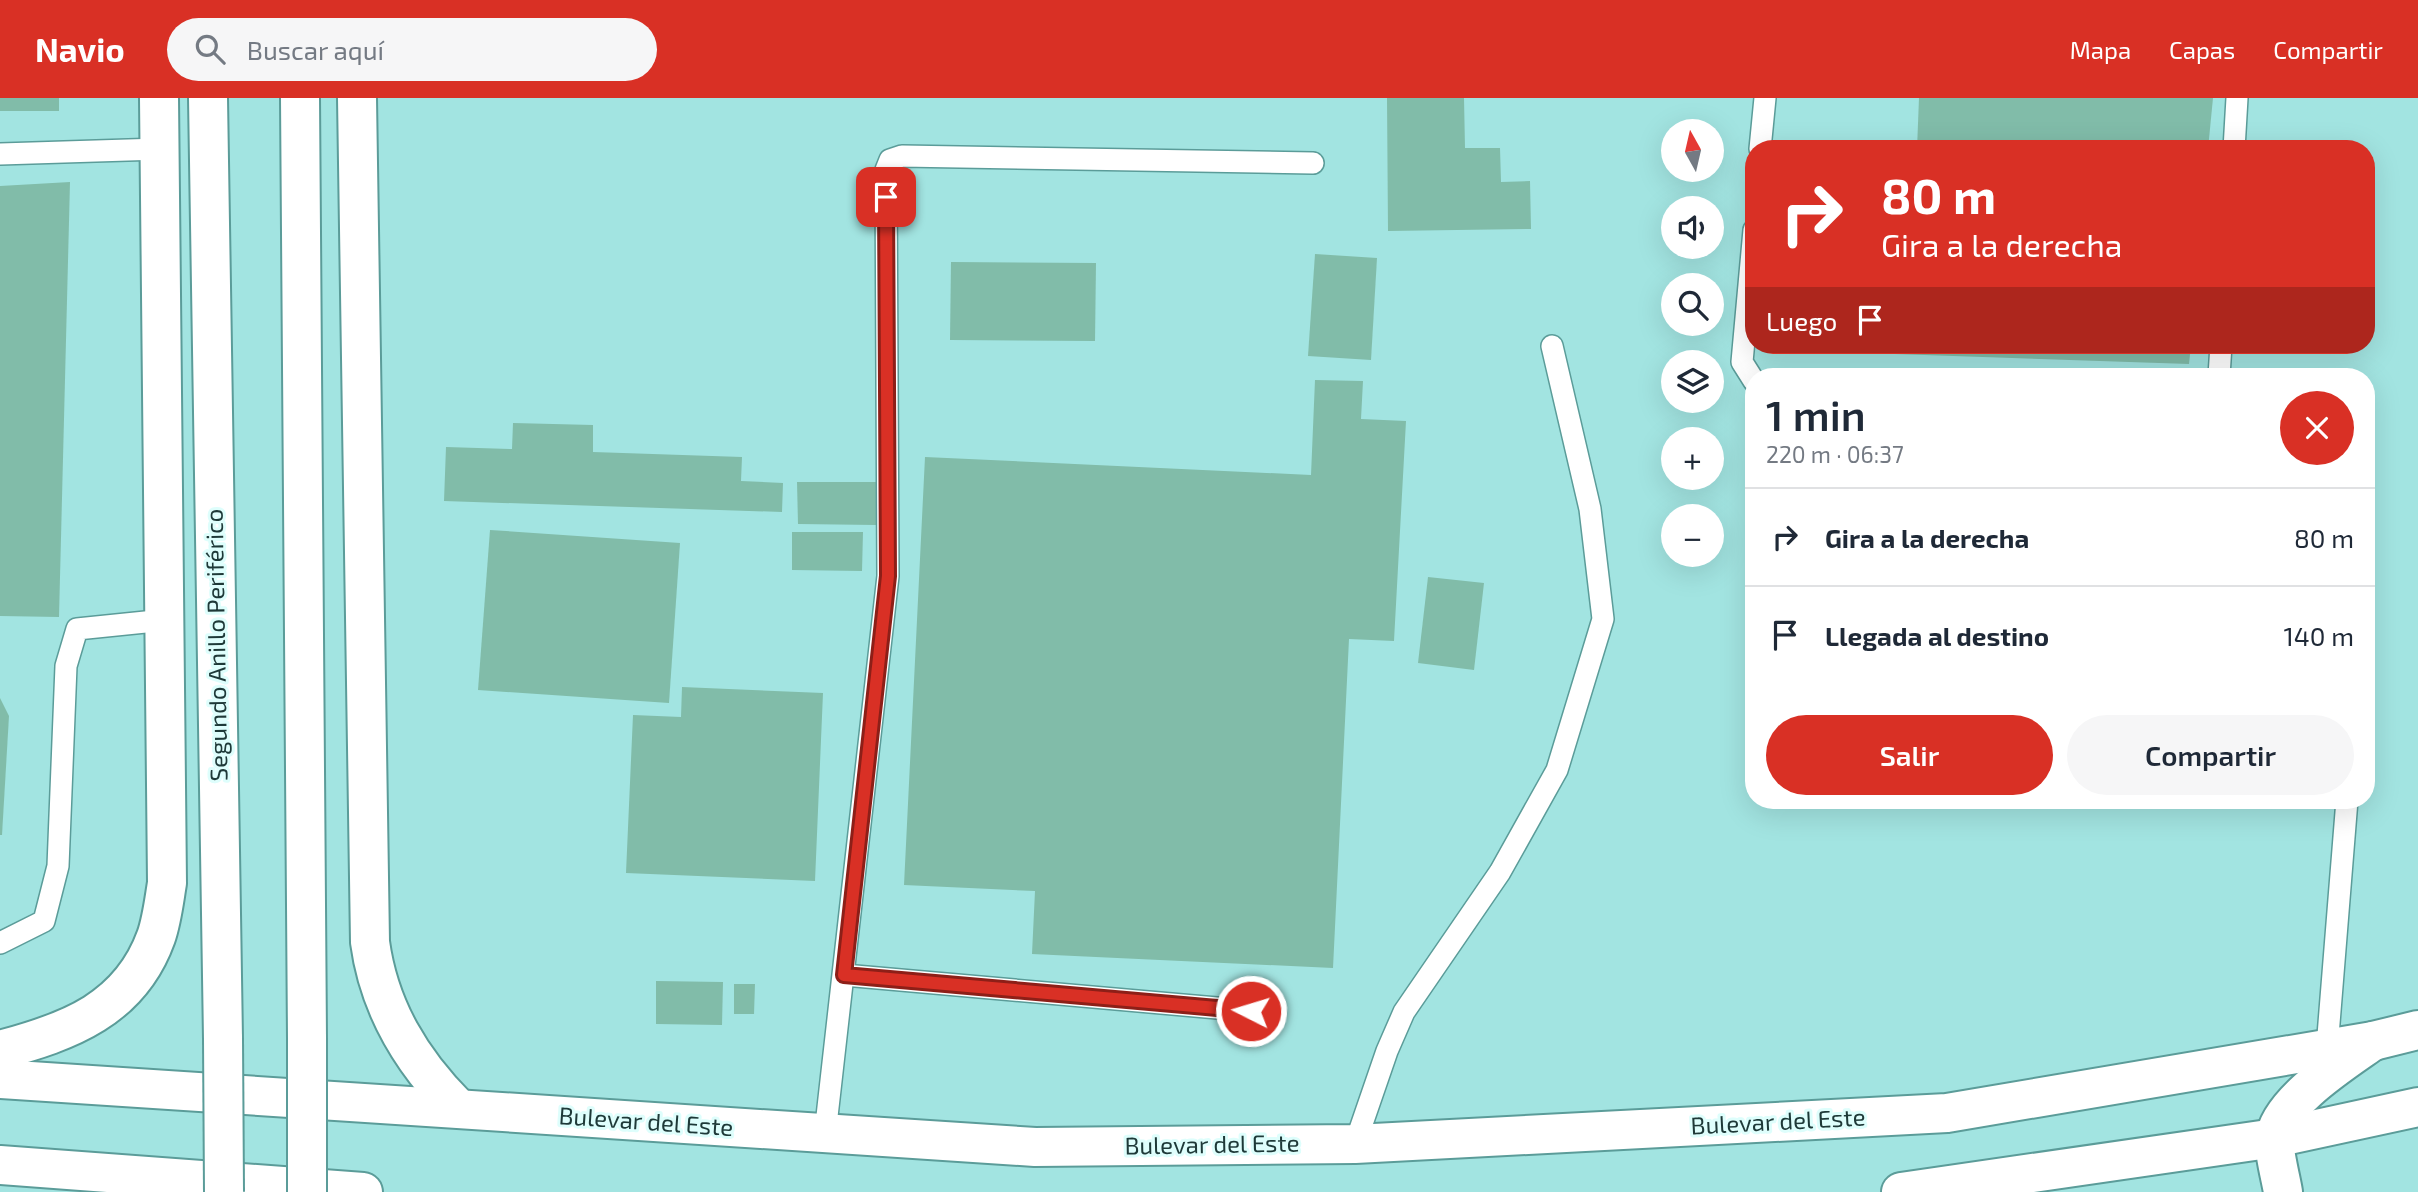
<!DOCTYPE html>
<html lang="es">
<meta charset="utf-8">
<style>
body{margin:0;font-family:"Exo 2",sans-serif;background:#f6f6f7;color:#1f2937;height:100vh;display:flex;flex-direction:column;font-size:26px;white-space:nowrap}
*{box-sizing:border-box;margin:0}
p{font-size:23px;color:#747a83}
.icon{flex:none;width:38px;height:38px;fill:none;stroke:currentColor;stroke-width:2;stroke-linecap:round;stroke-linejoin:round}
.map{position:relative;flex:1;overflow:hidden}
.side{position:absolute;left:1745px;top:270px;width:630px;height:441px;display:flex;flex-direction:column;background:#fff;border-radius:28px;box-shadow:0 7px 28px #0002}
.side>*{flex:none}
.guide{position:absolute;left:1745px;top:42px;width:630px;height:214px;border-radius:28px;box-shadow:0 7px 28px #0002;background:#d93025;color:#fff;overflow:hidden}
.needle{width:46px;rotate:352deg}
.buttons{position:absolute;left:1661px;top:21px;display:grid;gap:14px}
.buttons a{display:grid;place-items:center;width:63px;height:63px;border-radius:50%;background:#fff;box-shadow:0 7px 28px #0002;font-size:35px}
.pin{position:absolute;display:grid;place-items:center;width:60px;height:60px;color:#fff;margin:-30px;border-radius:14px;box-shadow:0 4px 10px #0006}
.me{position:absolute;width:77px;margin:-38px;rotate:275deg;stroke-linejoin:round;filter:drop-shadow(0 0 5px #0008)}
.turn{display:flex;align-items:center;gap:24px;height:147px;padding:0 21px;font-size:32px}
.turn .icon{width:91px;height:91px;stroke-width:2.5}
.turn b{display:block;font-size:49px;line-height:60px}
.then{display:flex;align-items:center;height:66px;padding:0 21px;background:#0003;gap:14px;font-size:26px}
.round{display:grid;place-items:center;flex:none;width:74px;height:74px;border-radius:37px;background:#f6f6f7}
.head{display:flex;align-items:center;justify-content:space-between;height:119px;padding:0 21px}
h1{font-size:42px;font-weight:600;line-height:52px}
.button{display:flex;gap:14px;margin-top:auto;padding:14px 21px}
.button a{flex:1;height:80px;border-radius:42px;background:#d93025;color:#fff;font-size:28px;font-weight:600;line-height:80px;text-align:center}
.button a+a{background:#f6f6f7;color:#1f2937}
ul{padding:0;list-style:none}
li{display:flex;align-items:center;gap:21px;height:98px;padding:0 21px;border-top:2px solid #e0e1e3}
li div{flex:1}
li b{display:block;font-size:26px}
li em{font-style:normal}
header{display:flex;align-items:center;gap:42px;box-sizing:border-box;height:98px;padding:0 35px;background:#d93025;color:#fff}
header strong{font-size:33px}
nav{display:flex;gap:38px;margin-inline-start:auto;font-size:24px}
.search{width:490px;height:63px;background:#f6f6f7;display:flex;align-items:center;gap:18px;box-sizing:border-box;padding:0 24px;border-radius:38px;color:#747a83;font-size:26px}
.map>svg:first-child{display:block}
</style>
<header>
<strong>Navio</strong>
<div class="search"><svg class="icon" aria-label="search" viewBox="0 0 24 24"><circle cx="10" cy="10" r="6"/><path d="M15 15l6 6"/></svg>Buscar aquí</div>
<nav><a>Mapa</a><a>Capas</a><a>Compartir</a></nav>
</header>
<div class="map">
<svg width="2418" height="1094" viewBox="0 0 2418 1094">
<rect width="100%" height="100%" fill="#a2e4e1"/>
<g fill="#81bca9">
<rect x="0" y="0" width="59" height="13"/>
<path d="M1387,0h77l1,50h35l1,34 29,-1 1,48 -143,2z"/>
<path d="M1919,0h294l-5,51h-291z"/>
<path d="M70,84l-11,435 -59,-1v-430z"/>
<path d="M1315,156l62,4 -6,102 -63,-4z"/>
<path d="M951,164l145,1 -1,78 -145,-1z"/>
<path d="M1808,247h383l-2,19 -382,-13z"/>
<path d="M1315,282l48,1 -2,38 45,2 -12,220 -45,-2 -16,329 -301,-14 3,-63 -131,-6 21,-428 386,18z"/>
<path d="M513,325l80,2v27l149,5 -1,24 42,2 -1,29 -338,-11 2,-54 66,2z"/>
<path d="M797,384h80l-1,43 -78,-1z"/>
<path d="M490,432l190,13 -11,160 -191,-13z"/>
<path d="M792,434h71l-1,39 -70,-1z"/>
<path d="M1428,479l56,6 -10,87 -56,-7z"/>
<path d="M682,589l141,6 -8,188 -189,-8 7,-158 48,2z"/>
<path d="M0,600l9,18 -7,119h-2z"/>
<path d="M656,883l67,1 -1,43 -66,-1z"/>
<path d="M734,886h21l-1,30h-20z"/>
</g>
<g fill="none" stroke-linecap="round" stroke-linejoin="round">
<g stroke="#5b9c99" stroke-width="24">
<g id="service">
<path d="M1760,51l5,-51"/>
<path d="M2234,51l3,-51"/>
<path d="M0,56l160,-5"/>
<path d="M1754,132l-12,132 12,19"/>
<path d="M2219,278l2,-31"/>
<path d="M0,845l44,-22 14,-55 8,-200 11,-37 88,-9"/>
<path d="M844,877l407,36"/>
<path d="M2327,950l20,-248"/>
<path d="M825,1036l63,-558 -2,-406 4,-10 12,-4 411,7"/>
<path d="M1355,1046l32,-93 17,-39 96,-140 57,-102 46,-151 -13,-110 -38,-163"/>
</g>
</g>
<g stroke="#5b9c99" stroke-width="42">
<path id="tertiary" d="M2283,1094c-2,-13 -10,-42 -8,-54 4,-36 70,-77 98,-97"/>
</g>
<g stroke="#5b9c99" stroke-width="42">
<g id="primary">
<path d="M208,0l15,941"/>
<path d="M300,0l7,941"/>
</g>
</g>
<g stroke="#5b9c99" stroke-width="42">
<g id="trunk">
<path d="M357,0l13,844c9,66 41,119 88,166"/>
<path d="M0,952c69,-18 130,-41 156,-113 6,-17 8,-36 11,-54l-8,-785"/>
<path d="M0,981l1035,68 320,-3 592,-31 426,-72 45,-11"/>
<path d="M0,1067l363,27"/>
<path d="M1901,1094l374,-54 143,-31"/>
</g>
</g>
<use href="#service" stroke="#fff" stroke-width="21"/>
<use href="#tertiary" stroke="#fff" stroke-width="38"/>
<use href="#primary" stroke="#fff" stroke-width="38"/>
<use href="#trunk" stroke="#fff" stroke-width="38"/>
<g stroke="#5b9c99" stroke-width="42" stroke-linecap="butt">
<g id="primary-bridge">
<path d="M223,941l1,153"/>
<path d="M307,1094v-153"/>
</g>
</g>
<use href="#primary-bridge" stroke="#fff" stroke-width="38"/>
</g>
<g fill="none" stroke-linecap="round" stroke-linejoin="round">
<g stroke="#8d1f18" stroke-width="18">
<path id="route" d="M886,99l2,379 -44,399 407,36"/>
</g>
<use href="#route" stroke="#d93025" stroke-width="12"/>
</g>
<g text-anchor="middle" stroke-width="6" stroke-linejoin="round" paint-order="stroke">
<g font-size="24" fill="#1e3938" stroke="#defefc">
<text transform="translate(217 547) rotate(-91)" y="8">Segundo Anillo Periférico</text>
<text transform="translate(646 1024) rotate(4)" y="8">Bulevar del Este</text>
<text transform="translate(1778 1024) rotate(-3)" y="8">Bulevar del Este</text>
<text transform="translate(1212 1047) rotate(-1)" y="8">Bulevar del Este</text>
</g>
</g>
</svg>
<div class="buttons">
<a><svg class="needle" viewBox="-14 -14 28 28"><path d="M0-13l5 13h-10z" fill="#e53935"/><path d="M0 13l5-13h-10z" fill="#747a83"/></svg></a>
<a><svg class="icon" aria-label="sound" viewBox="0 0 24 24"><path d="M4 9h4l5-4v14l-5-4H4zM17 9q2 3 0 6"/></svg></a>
<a><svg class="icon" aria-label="search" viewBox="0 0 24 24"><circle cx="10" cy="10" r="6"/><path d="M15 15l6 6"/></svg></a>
<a><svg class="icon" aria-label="layers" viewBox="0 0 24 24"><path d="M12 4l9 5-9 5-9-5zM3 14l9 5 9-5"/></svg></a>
<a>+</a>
<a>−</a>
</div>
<div class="pin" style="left:886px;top:99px;background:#d93025"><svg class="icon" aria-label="arrive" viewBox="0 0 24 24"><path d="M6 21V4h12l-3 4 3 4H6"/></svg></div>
<svg class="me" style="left:1251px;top:913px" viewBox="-20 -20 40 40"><circle r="17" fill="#d93025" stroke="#fff" stroke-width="3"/><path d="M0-11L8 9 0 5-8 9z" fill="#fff"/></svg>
<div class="guide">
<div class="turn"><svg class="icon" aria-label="right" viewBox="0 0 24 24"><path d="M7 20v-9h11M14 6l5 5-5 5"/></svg><div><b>80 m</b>Gira a la derecha</div></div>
<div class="then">Luego<svg class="icon" aria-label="arrive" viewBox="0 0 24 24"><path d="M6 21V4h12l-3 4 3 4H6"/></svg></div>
</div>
<section class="side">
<div class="head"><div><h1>1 min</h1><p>220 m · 06:37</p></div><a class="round" style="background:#d93025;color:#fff"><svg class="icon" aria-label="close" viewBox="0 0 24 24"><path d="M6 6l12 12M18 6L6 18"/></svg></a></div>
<ul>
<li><svg class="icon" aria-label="right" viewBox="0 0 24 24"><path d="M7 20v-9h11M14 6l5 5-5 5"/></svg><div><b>Gira a la derecha</b></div><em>80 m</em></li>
<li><svg class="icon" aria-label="arrive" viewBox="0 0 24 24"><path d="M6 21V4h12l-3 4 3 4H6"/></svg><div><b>Llegada al destino</b></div><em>140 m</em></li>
</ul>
<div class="button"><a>Salir</a><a>Compartir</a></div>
</section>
</div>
